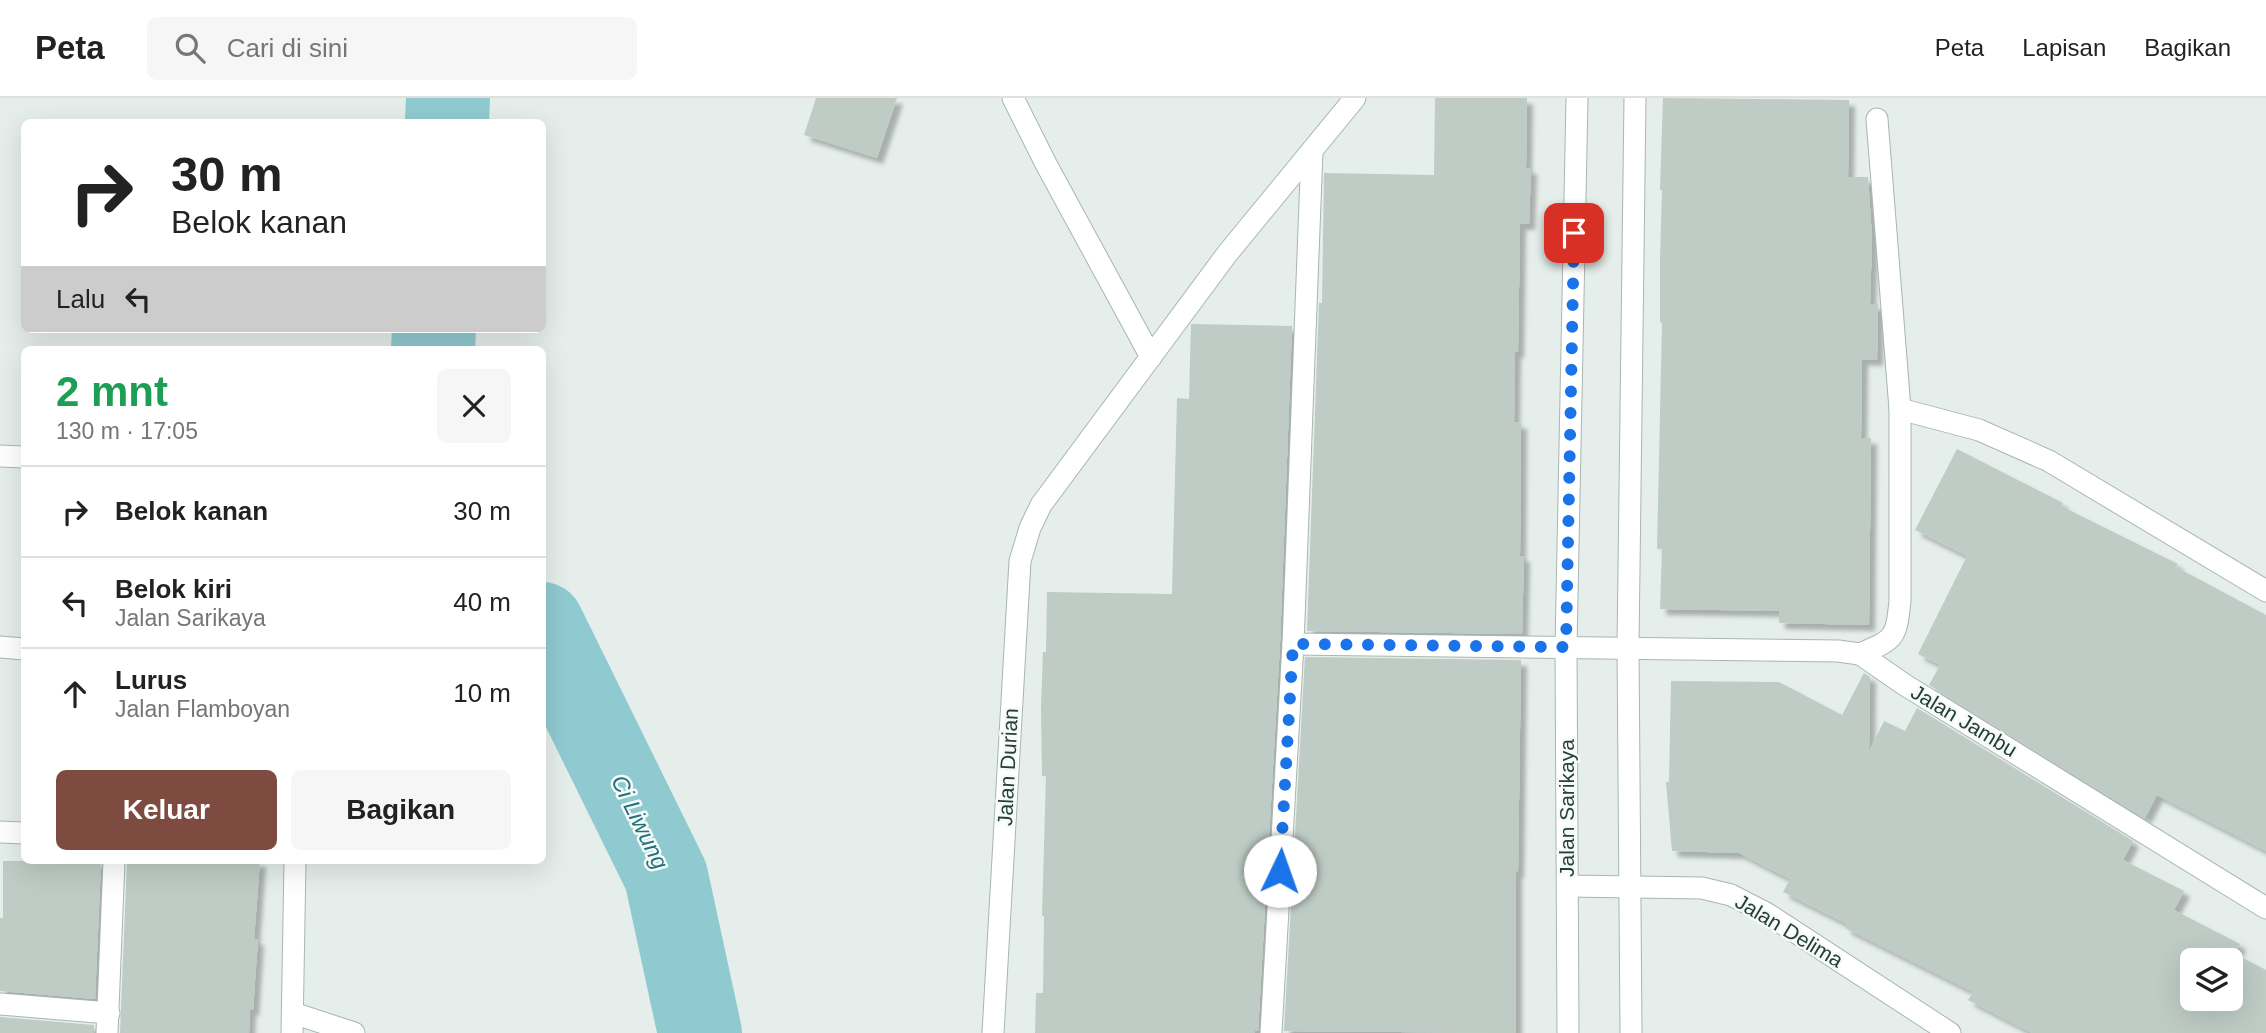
<!DOCTYPE html>
<html lang="id">
<meta charset="utf-8">
<style>
body{margin:0;font-family:Arial,sans-serif;background:#f6f6f6;color:#222;height:100vh;display:flex;flex-direction:column;font-size:26px;white-space:nowrap}
*{box-sizing:border-box;margin:0}
p{font-size:23px;color:#767676}
.icon{flex:none;width:38px;height:38px;fill:none;stroke:currentColor;stroke-width:2;stroke-linecap:round;stroke-linejoin:round}
.map{position:relative;flex:1;overflow:hidden}
.details{position:absolute;left:21px;top:248px;width:525px;height:518px;display:flex;flex-direction:column;background:#fff;border-radius:10px;box-shadow:0 7px 28px #0002}
.details>*{flex:none}
.hud{position:absolute;left:21px;top:21px;width:525px;height:214px;border-radius:10px;box-shadow:0 7px 28px #0002;background:#fff;color:#222;overflow:hidden}
.buttons{position:absolute;left:2180px;top:850px;display:grid;gap:14px}
.buttons a{display:grid;place-items:center;width:63px;height:63px;border-radius:10px;background:#fff;box-shadow:0 7px 28px #0002;font-size:35px}
.pin{position:absolute;display:grid;place-items:center;width:60px;height:60px;color:#fff;margin:-30px;border-radius:14px;box-shadow:0 4px 10px #0006}
.me{position:absolute;width:77px;margin:-38px;rotate:3deg;stroke-linejoin:round;filter:drop-shadow(0 0 5px #0008)}
.turn{display:flex;align-items:center;gap:24px;height:147px;padding:0 35px;font-size:32px}
.turn .icon{width:91px;height:91px;stroke-width:2.5}
.turn b{display:block;font-size:49px;line-height:60px}
.then{display:flex;align-items:center;height:66px;padding:0 35px;background:#0003;gap:14px;font-size:26px}
.round{display:grid;place-items:center;flex:none;width:74px;height:74px;border-radius:10px;background:#f6f6f6}
.overview{display:flex;align-items:center;justify-content:space-between;height:119px;padding:0 35px}
h1{font-size:42px;font-weight:700;line-height:52px;color:#1e9e55}
.button{display:flex;gap:14px;margin-top:auto;padding:14px 35px}
.button a{flex:1;height:80px;border-radius:10px;background:#7e4b40;color:#fff;font-size:28px;font-weight:700;line-height:80px;text-align:center}
.button a+a{background:#f6f6f6;color:#222}
ul{padding:0;list-style:none}
li{display:flex;align-items:center;gap:21px;height:91px;padding:0 35px;border-top:2px solid #e0e0e0}
li div{flex:1}
li b{display:block;font-size:26px}
li em{font-style:normal}
header{display:flex;align-items:center;gap:42px;box-sizing:border-box;height:98px;padding:0 35px;background:#fff;border-bottom:2px solid #e0e0e0}
header strong{font-size:33px}
nav{display:flex;gap:38px;margin-inline-start:auto;font-size:24px}
.search{width:490px;height:63px;background:#f6f6f6;display:flex;align-items:center;gap:18px;box-sizing:border-box;padding:0 24px;border-radius:10px;color:#767676;font-size:26px}
.map>svg:first-child{display:block}
</style>
<header>
<strong>Peta</strong>
<div class="search"><svg class="icon" aria-label="search" viewBox="0 0 24 24"><circle cx="10" cy="10" r="6"/><path d="M15 15l6 6"/></svg>Cari di sini</div>
<nav><a>Peta</a><a>Lapisan</a><a>Bagikan</a></nav>
</header>
<div class="map">
<svg width="2266" height="935" viewBox="0 0 2266 935">
<defs>
<filter id="shadow"><feDropShadow dx="6" dy="6" stdDeviation="2" flood-color="#0004"/></filter>
</defs>
<rect width="100%" height="100%" fill="#e5eeea"/>
<g fill="none" stroke-linecap="round" stroke-linejoin="round">
<g stroke="#90cad1" stroke-width="84">
<path d="M447,24l1,-24"/>
<path d="M433,252l1,-21"/>
<path d="M542,526l124,252 34,157"/>
</g>
</g>
<g fill="#beccc5" fill-rule="evenodd" filter="url(#shadow)">
<path d="M816,0h81l-20,60 -73,-23z"/>
<path d="M1435,0h92l-1,70h5l-2,56h-9l-2,128h-3l-1,70 7,1 -1,133h4l-2,78 -215,-3 12,-328h3l2,-130 110,2z"/>
<path d="M1663,0l186,2 -1,77h20l4,62 -2,65h8l-1,56 -15,-1 -1,79h10l-2,187 -90,-2v-12l-119,-2 2,-60h-5l5,-226 -2,-1v-61l2,-71h-2z"/>
<path d="M1191,226l101,2 -12,317 -22,388h-3v2h-220l1,-40h7l1,-77h-2l4,-140h-4l-1,-69 2,-55h3l1,-60 125,2 5,-196 12,1z"/>
<path d="M1957,351l106,54 -2,3 117,58 -2,3 90,48v236l-109,-56 -12,23 -216,-133 11,-20 -22,-11 49,-98 -52,-26z"/>
<path d="M1305,559l216,3 -3,212h-2v161l-232,-2z"/>
<path d="M1864,575l6,4 -1,74 15,-30 21,10 12,-23 216,133 -10,19 61,31 -10,19 66,34 -5,10 31,16v63h-234l-64,-33 5,-8 -128,-64 2,-4 -64,-32 7,-13 -51,-26 -67,-2 -6,-69h3l2,-101 108,1 63,33zM2193,863h38v38h-38z"/>
<path d="M3,763h98l-6,138 -95,-8v-73h3z"/>
<path d="M127,763h133l-6,78h4l-5,71 -3,-1 -1,24h-129z"/>
<path d="M0,919l94,8v8h-94z"/>
</g>
<g fill="none" stroke-linecap="round" stroke-linejoin="round">
<g stroke="#a8b6b1" stroke-width="23">
<g id="street">
<path d="M1013,0l33,66 105,193"/>
<path d="M1900,311l79,21 70,31 217,130"/>
<path d="M0,358l24,1"/>
<path d="M1293,546l545,7 22,3 45,31 361,223"/>
<path d="M0,549l24,2"/>
<path d="M1860,556c35,-15 36,-15 40,-53v-192l-23,-290"/>
<path d="M0,734l24,1"/>
<path d="M1568,788l134,2 29,7 35,18 184,120"/>
<path d="M0,906l109,9"/>
<path d="M293,915l61,20"/>
<path d="M107,935l7,-172"/>
<path d="M292,935l3,-172"/>
<path d="M993,935l27,-472 10,-33 11,-23 186,-251 128,-156"/>
<path d="M1271,935l22,-389 19,-493"/>
<path d="M1568,935l-2,-386 11,-549"/>
<path d="M1631,935l-3,-386 7,-549"/>
</g>
</g>
<use href="#street" stroke="#fff" stroke-width="21"/>
</g>
<g fill="none" stroke-linecap="round" stroke-linejoin="round">
<path stroke="#1a73e8" stroke-width="12" stroke-dasharray="0 21.6" d="M1280,773l13,-227 273,3 8,-414"/>
</g>
<g text-anchor="middle" stroke-width="5" stroke-linejoin="round" paint-order="stroke">
<g font-size="21" fill="#254037" stroke="#f6faf8">
<text transform="translate(1964 623) rotate(31)" y="7">Jalan Jambu</text>
<text transform="translate(1008 669) rotate(-87)" y="7">Jalan Durian</text>
<text transform="translate(1567 710) rotate(-90)" y="7">Jalan Sarikaya</text>
<text transform="translate(1789 833) rotate(31)" y="7">Jalan Delima</text>
</g>
<g font-size="23" font-style="italic" fill="#20717b" stroke="#f6faf8">
<text transform="translate(640 724) rotate(64)" y="8">Ci Liwung</text>
</g>
</g>
</svg>
<div class="buttons">
<a><svg class="icon" aria-label="layers" viewBox="0 0 24 24"><path d="M12 4l9 5-9 5-9-5zM3 14l9 5 9-5"/></svg></a>
</div>
<div class="pin" style="left:1574px;top:135px;background:#d93025"><svg class="icon" aria-label="arrive" viewBox="0 0 24 24"><path d="M6 21V4h12l-3 4 3 4H6"/></svg></div>
<svg class="me" style="left:1280px;top:773px" viewBox="-20 -20 40 40"><circle r="19" fill="#fff"/><path d="M0-13L10 11 0 6-10 11z" fill="#1a73e8"/></svg>
<div class="hud">
<div class="turn"><svg class="icon" aria-label="right" viewBox="0 0 24 24"><path d="M7 20v-9h11M14 6l5 5-5 5"/></svg><div><b>30 m</b>Belok kanan</div></div>
<div class="then">Lalu<svg class="icon" aria-label="left" viewBox="0 0 24 24"><path d="M17 20v-9H6M10 6l-5 5 5 5"/></svg></div>
</div>
<section class="details">
<div class="overview"><div><h1>2 mnt</h1><p>130 m · 17:05</p></div><a class="round"><svg class="icon" aria-label="close" viewBox="0 0 24 24"><path d="M6 6l12 12M18 6L6 18"/></svg></a></div>
<ul>
<li><svg class="icon" aria-label="right" viewBox="0 0 24 24"><path d="M7 20v-9h11M14 6l5 5-5 5"/></svg><div><b>Belok kanan</b></div><em>30 m</em></li>
<li><svg class="icon" aria-label="left" viewBox="0 0 24 24"><path d="M17 20v-9H6M10 6l-5 5 5 5"/></svg><div><b>Belok kiri</b><p>Jalan Sarikaya</p></div><em>40 m</em></li>
<li><svg class="icon" aria-label="ahead" viewBox="0 0 24 24"><path d="M12 20V5M6 11l6-6 6 6"/></svg><div><b>Lurus</b><p>Jalan Flamboyan</p></div><em>10 m</em></li>
</ul>
<div class="button"><a>Keluar</a><a>Bagikan</a></div>
</section>
</div>
